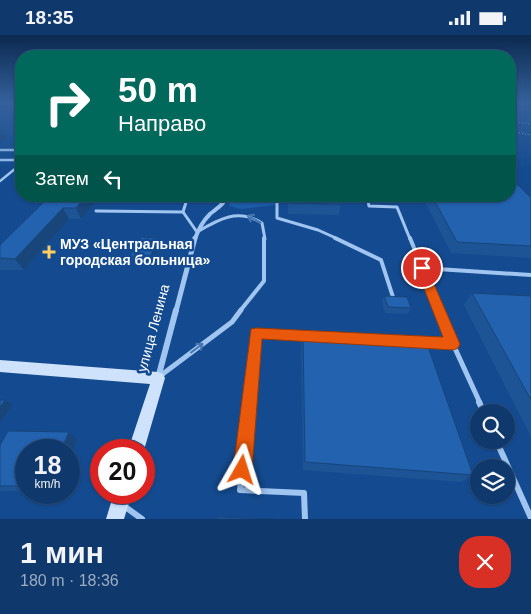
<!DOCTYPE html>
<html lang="ru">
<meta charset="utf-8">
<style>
body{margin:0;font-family:Helvetica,sans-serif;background:#183f72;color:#f1f3f6;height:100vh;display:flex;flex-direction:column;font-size:19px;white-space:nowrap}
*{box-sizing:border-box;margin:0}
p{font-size:16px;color:#9bacc2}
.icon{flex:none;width:28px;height:28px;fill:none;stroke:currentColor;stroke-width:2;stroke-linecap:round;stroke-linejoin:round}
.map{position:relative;height:484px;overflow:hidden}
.sheet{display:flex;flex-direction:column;background:#0f386c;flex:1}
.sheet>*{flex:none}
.hud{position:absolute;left:15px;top:15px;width:501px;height:152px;border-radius:20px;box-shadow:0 1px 4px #0004,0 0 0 1px #2f527f;background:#00695c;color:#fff;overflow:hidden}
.controls{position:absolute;left:470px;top:369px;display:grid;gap:10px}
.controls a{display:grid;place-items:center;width:45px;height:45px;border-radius:50%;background:#0f386c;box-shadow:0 1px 4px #0004,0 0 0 1px #2f527f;font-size:25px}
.speed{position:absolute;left:15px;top:404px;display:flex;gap:10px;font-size:25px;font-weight:700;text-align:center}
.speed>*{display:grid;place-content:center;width:65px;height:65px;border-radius:50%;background:#0f386c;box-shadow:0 1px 4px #0004,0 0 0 1px #2f527f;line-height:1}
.speed small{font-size:12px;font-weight:400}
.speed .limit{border:8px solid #d22;background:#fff;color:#111}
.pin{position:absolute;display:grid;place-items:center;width:42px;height:42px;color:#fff;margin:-21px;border:2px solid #fff;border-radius:50%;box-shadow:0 1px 5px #0007}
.me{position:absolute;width:55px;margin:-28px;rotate:6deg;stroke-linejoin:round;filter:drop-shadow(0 0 4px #0008)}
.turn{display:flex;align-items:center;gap:18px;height:105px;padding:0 20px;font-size:22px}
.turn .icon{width:65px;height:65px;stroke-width:2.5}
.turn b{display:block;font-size:35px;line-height:42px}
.then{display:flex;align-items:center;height:48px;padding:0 20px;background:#0003;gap:10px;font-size:19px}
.round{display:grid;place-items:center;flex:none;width:52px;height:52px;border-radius:20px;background:#183f72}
.headline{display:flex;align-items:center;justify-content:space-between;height:85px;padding:0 20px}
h1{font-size:30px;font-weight:700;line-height:38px}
.status{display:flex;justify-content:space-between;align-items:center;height:35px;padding:0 25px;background:#0f386c;direction:ltr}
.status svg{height:14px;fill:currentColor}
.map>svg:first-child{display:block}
</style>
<div class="status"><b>18:35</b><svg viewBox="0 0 49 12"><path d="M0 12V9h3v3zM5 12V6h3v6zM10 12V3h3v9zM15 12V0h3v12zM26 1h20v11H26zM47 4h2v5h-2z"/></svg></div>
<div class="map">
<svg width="531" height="484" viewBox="0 0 531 484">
<rect width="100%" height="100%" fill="#144b90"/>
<path fill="#1c5daa" d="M231,161h44l1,9 -35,4 -12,-3z"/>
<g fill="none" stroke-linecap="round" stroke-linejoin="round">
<g stroke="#a0c5f1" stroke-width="1" stroke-dasharray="1 2" stroke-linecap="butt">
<path d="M510,86l21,3"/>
<path d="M510,96l21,4"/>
</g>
<g stroke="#a0c5f1" stroke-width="2.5">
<path d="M0,115h21"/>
<path d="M0,125h21"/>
<path d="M0,146l21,-17"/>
</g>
<g stroke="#a0c5f1" stroke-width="3">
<path d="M277,161v22l41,12 20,9"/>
<path d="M367,161l2,10 28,1 13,32"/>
<path d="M96,176l87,1 14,20c22,-13 41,-24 65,-9l3,16"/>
<path d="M183,177l5,-16"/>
</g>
<g stroke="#a0c5f1" stroke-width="4">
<path d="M335,203l46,22 12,37"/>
<path d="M410,203l30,73"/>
<path d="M422,233l109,7"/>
<path d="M240,276l24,-30v-43"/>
</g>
<g stroke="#a0c5f1" stroke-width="5">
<path d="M439,275l14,34"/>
<path d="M423,307l30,2 27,59"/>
<path d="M160,341l72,-54 9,-12"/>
<path d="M249,368l7,-70 51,3"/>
</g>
<g stroke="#a0c5f1" stroke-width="6">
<path d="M249,367l-9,88 64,3 1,26"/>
<path d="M479,367l5,11"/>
<path d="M496,405l35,78"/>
<path d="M124,471l18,13"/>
</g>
<path stroke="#a0c5f1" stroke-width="4" d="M195,204c3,-9 8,-18 15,-25 6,-5 15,-10 17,-18"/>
<path stroke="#a0c5f1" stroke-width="5" d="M176,276l19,-73"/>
<path stroke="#a0c5f1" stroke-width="6" d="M158,343l18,-68"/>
<g fill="#cee2fc" fill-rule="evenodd">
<path d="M0,325l158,12 5,2 2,4 -21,72h-16l22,-66 -150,-12z"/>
<path d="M114,458h18l-8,26h-18z"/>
</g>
</g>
<g fill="#1d5496">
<path d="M50,161l44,8 -13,15h-12l-45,51h-24v-25z"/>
<path d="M288,161h51l2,8 -2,11 -51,-1z"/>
<path d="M422,161h88l21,2v60l-80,-5z"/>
<path d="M161,209l-9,19 -19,-1 -3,-6z"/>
<path d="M472,258l59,3v141l-67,-132z"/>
<path d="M384,261l27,12 -3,6 -23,-1 -3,-11z"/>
<path d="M303,299l170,141 -12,7 -158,-12 -2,-125z"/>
<path d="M69,397l8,7 -8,20v-9h-43v41h-26v-46z"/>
</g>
<g fill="#18457a">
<path d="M2,94l5,9 -7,4v-12z"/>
<path d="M79,161h11l4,8 -13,15 -5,-11z"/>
<path d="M63,173l6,11 -45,51 -9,-11z"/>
<path d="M159,203l2,6 -9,19 -2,-6z"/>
<path d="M5,365l7,5 -12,18v-16z"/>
<path d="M69,397l8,7 -8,20v-9h-8z"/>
</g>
<g fill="#2262af" stroke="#18457a">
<path d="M510,142l21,21v48l-74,-4 -25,-46h78z"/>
<path d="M50,161h36l-10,12h-13l-48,51 -15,-1v-13z"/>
<path d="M289,161h50l2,8 -52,-1z"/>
<path d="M141,202l18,1 -9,19 -20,-1z"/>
<path d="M472,258l59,3v104z"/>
<path d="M384,261l23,1 4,11 -23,-1z"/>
<path d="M303,299l123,7 47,134 -168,-13z"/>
<path d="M0,365h5l-5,7z"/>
<path d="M8,396l61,1 -8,18h-35v36h-26v-41z"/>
<path d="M217,482l58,2h-58z"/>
</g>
<defs><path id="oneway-shaft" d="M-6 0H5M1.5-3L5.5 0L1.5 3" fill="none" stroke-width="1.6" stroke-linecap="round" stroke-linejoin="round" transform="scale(1.25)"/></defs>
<g stroke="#4576b2">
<use href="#oneway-shaft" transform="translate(254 184) rotate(-152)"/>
<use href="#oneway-shaft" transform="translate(197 313) rotate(-37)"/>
</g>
<linearGradient id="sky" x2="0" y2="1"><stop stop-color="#0b294f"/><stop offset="0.5" stop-color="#34619c"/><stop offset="1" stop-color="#34619c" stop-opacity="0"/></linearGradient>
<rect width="531" height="135" fill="url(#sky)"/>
<path fill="#ea580c" stroke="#983908" d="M422,229l5,4 33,76 -2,4 -5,2 -191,-11 -10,131 -3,7 -7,2 -6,-2 -3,-7 18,-141 5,-1 187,9 -27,-69z"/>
<path fill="#ffcf60" stroke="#144b90" stroke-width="2" d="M46.5 209.5h5v5h5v5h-5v5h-5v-5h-5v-5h5z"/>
<g text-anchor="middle" stroke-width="5" stroke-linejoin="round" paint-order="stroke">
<g font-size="14" font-weight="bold" fill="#fff" stroke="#144b90" text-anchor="start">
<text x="60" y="214">МУЗ «Центральная<tspan x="60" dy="16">городская больница»</tspan></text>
</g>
<g font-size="14" fill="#fff" stroke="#144b90">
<text transform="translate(153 293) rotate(-75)" y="5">улица Ленина</text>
</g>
</g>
</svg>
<div class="controls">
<a><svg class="icon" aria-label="search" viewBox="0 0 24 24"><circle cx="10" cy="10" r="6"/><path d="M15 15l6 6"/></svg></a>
<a><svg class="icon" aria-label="layers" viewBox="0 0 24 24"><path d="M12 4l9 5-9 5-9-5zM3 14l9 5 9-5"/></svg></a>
</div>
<div class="speed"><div>18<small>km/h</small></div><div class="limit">20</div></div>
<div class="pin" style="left:422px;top:233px;background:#d93025"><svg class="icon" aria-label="arrive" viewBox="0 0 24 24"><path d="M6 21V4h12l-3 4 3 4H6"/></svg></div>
<svg class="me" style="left:242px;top:435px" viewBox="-20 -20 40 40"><path d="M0-17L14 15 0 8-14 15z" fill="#ea580c" stroke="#fff" stroke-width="4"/></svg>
<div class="hud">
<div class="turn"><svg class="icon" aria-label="right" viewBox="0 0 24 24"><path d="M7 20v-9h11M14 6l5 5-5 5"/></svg><div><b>50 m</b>Направо</div></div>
<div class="then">Затем<svg class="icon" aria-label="left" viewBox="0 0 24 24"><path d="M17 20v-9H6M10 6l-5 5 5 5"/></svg></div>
</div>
</div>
<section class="sheet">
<div class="headline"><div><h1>1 мин</h1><p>180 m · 18:36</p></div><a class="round" style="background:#d93025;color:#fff"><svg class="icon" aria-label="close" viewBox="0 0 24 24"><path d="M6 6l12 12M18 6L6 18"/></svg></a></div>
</section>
